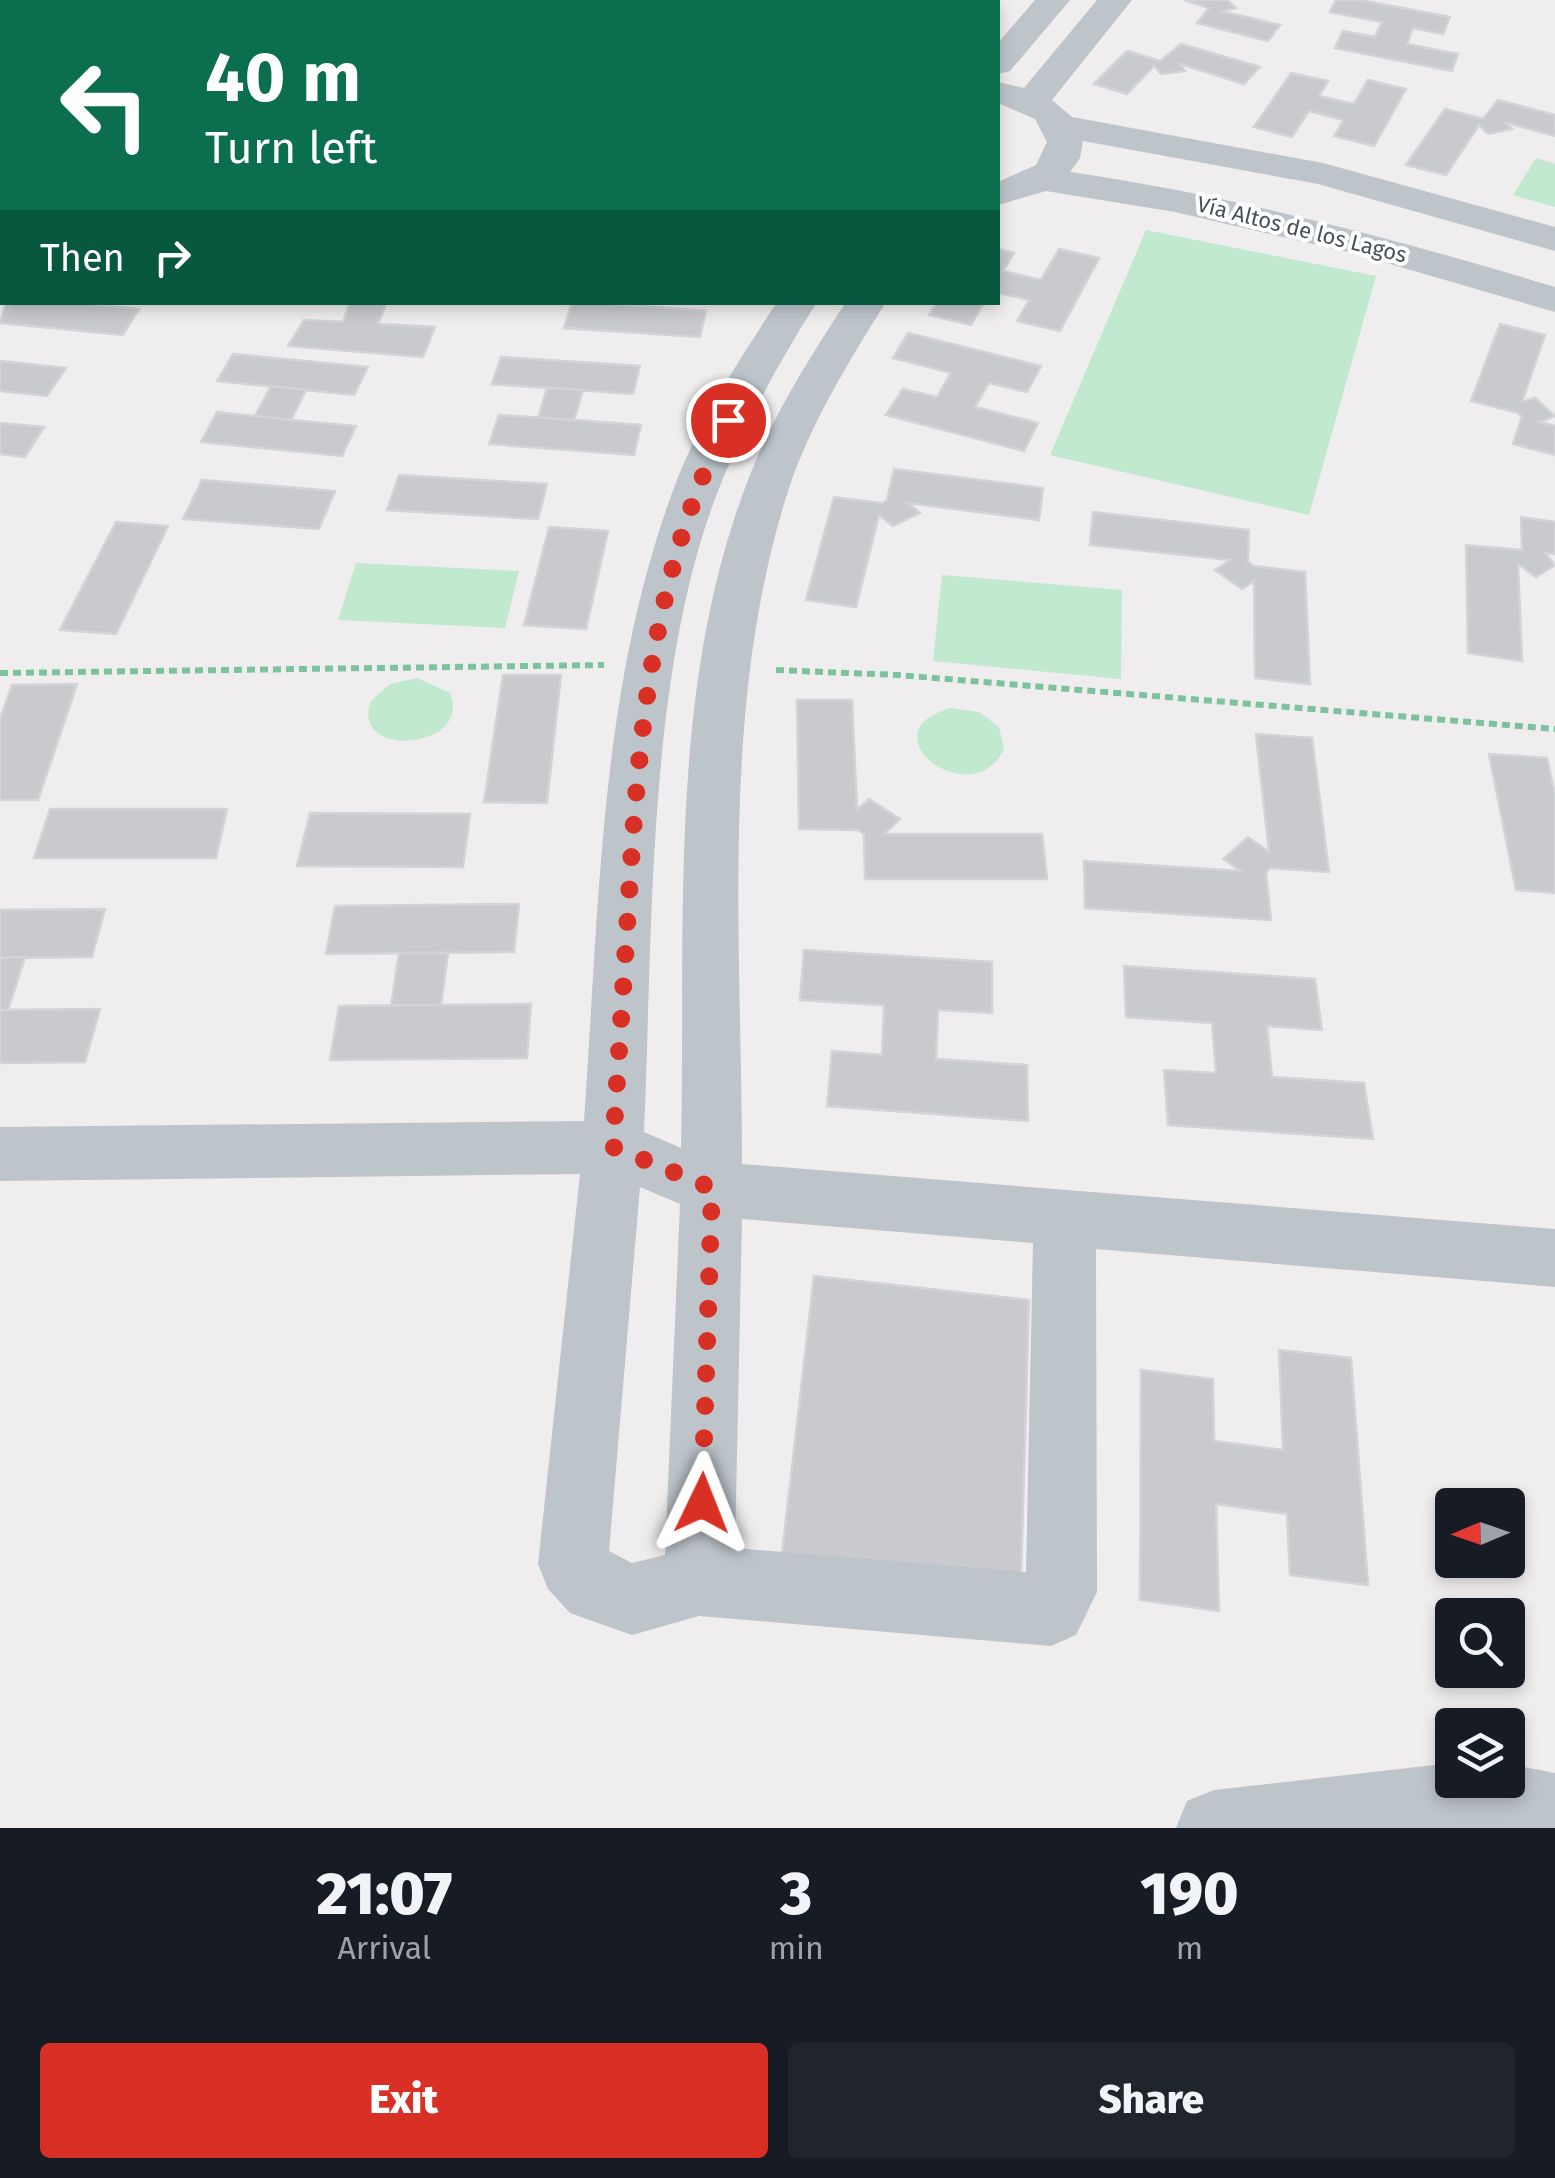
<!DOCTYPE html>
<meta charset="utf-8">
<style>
body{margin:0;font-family:"Fira Sans",sans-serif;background:#20242c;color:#f1f3f6;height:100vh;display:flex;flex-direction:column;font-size:38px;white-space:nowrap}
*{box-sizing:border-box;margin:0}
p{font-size:32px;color:#9ea1a6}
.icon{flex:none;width:55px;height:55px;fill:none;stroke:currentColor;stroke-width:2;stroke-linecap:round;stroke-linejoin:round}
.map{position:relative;height:1828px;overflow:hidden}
.side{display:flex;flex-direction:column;background:#171b24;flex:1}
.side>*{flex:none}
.hud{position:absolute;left:0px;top:0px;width:1000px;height:305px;box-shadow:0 5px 15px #0003;background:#0b6e4f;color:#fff;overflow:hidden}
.needle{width:65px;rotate:268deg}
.fabs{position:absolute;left:1435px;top:1488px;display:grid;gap:20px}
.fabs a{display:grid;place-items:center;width:90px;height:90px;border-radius:10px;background:#171b24;box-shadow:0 5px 15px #0003;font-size:50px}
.pin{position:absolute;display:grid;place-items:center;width:85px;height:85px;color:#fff;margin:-42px;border:5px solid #fff;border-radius:50%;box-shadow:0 2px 10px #0007}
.me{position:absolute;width:110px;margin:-55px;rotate:2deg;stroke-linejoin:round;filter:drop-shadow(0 0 8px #0008)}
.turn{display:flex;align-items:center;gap:35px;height:210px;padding:0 40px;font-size:45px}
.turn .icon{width:130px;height:130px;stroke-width:2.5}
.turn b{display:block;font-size:70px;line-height:85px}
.then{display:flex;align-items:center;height:95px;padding:0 40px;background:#0003;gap:20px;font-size:38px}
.eta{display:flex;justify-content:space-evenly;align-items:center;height:170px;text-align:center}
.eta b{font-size:60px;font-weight:800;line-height:70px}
.primary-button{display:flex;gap:20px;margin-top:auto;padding:20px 40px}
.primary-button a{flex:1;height:115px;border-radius:10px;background:#d93025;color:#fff;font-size:40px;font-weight:800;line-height:115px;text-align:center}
.primary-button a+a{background:#20242c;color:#f1f3f6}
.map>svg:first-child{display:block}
</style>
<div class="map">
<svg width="1555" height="1828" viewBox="0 0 1555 1828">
<rect width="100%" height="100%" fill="#f0edee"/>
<g fill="#c1e9d0">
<path d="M1536,158l19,6v43l-42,-12z"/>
<path d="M1146,230l230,46 -67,239 -259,-60z"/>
<path d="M356,563l163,8 -14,57 -167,-8z"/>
<path d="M942,575l180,15 -1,89 -188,-18z"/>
<path d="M417,678l33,15c24,56 -101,68 -79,8l19,-17z"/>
<path d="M951,708l28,4 20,15 5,22c-32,67 -142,-17 -53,-41z"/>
</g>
<g fill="#c8cace" stroke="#d2d4d8" stroke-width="2.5">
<path d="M1184,0h43l9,8 -15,3 59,14 -12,16 -71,-18 12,-15z"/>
<path d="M1336,0h24l90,17 -7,17 -30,-6 -6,16 51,10 -6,17 -117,-23 8,-17 32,6 7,-15 -52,-10z"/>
<path d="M1181,44l79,23 -16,17 -64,-20 5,7 -24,3 -7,-8 -27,28 -33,-10 33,-33 33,10z"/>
<path d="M1291,73l37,8 -9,15 35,8 14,-24 38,9 -32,57 -40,-10 10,-16 -35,-9 -17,26 -38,-10z"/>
<path d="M1498,100l57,15v21l-51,-14 8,7 -24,5 -9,-9 -33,50 -40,-10 39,-56 38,10z"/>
<path d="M998,249l16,4 -11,18 38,9 18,-31 40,9 -39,73 -43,-10 12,-21 -31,-7z"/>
<path d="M6,302h65l68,7 -16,26 -123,-12z"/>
<path d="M350,302l36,2 -8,20 57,3 -12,30 -135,-11 16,-26 39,2z"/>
<path d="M572,302h14l120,9 -6,26 -136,-9z"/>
<path d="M937,302h47l-13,23 -42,-10z"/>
<path d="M1500,324l45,11 -23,67 13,-4 20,18 -16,6 16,4v29l-42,-11 9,-27 -4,-4 -47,-12z"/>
<path d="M908,333l133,33 -14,26 -38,-9 -14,24 63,16 -14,28 -138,-36 17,-26 34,8 14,-24 -58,-15z"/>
<path d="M233,354l135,13 -14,28 -137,-14z"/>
<path d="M501,357l139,9 -7,28 -141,-10z"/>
<path d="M0,361l66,7 -19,28 -47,-5z"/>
<path d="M271,386l35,4 -15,30 -36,-4z"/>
<path d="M547,388l36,2 -9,30 -36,-2z"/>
<path d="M217,412l74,8 65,6 -14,30 -141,-14z"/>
<path d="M499,415l75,5 67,5 -7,30 -145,-11z"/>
<path d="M0,423l44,4 -19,30 -25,-3z"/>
<path d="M894,469l149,19 -4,32 -131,-17 12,10 -27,13 -14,-11 -23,92 -50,-7 28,-103 48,6 5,-3z"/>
<path d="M399,475l148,9 -9,35 -151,-9z"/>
<path d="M202,480l133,11 -16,38 -136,-10z"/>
<path d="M1093,512l156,18 -1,32 5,4 52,6 5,112 -55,-6 -1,-97 -12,8 -27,-19 15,-10 -140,-15z"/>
<path d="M1521,517l34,5v32l-10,-1 10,12 -19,12 -18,-13 4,97 -54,-8 -2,-108 56,5z"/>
<path d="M116,522l52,4 -52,108 -56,-4z"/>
<path d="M549,527l59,4 -22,98 -62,-4z"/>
<path d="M503,675h58l-14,128 -63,-1z"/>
<path d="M77,684l-39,116h-38v-81l12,-34z"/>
<path d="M797,700h55l5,110 12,-11 31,20 -16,15h158l5,45h-182l-1,-45 -6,-4 -59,-1z"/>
<path d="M1256,734l56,4 17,134 -59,-4 -4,5 5,47 -186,-12 -1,-47 157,10 -18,-12 25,-22 21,15z"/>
<path d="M1489,754l58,4 8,37v98l-39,-3z"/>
<path d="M50,809h177l-11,49h-182z"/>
<path d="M310,813l160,1 -7,53 -166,-1z"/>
<path d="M519,904l-5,48 -188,2 9,-48z"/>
<path d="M105,909l-13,48 -92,1v-48z"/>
<path d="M804,950l188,12v51l-54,-3 -2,49 91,6 1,56 -201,-15 5,-55 50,4 2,-50 -84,-5z"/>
<path d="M399,953h49l-7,53h-50z"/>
<path d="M25,957l-17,53h-8v-52z"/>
<path d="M1124,966l191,13 7,51 -55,-4 5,51 92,6 9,56 -205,-14 -4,-55 52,3 -4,-50 -86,-6z"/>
<path d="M531,1004l-4,54 -197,2 9,-54z"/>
<path d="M100,1009l-15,53 -85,1v-53z"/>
<path d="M814,1276l215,24 -9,309 -241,-29z"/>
<path d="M1279,1350l72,8 17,227 -78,-10 -3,-61 -71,-10 3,107 -79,-11 1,-230 72,9 1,62 69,9z"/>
</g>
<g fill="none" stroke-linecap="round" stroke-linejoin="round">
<g stroke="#7dc29f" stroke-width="6" stroke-dasharray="8 5" stroke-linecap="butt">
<path d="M776,670l122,5 657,54"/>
<path d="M0,673l604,-8"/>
</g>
<g fill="#bdc5cb" fill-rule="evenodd">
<path d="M1035,0h35l-60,71 -12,3v-31z"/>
<path d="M1097,0h35l-80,100 20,17 251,46 232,64v24l-237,-67 -235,-43 -3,17 -10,14c165,24 326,67 485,115v25l-203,-59 -177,-41 -129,-21 -48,14v-23l38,-17 11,-23 -12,-23 -37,-16v-21l26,6z"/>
<path d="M2,121v22l-2,1v-22z"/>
<path d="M777,302h40c-39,62 -72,121 -99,189 -72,185 -65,443 -74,641l37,16c5,-218 -14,-452 64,-660 25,-68 61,-125 101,-186h40c-38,61 -75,120 -98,189 -69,217 -46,449 -46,673l813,65v58l-459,-38 1,343 -21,43 -25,11 -352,-30 -67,19 -62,-22 -22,-24 -10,-25 42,-390 -580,7v-54l584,-6c15,-209 15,-426 87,-625 25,-70 65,-131 106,-194zM640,1187l40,17 -15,351 -33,8 -23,-12zM742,1219l291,24 -7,329 -291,-24z"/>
<path d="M1452,1763v17h56v-16l47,9v55h-379l11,-27 27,-11z"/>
</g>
</g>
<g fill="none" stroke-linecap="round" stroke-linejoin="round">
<path stroke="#d93025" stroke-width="18" stroke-dasharray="0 32.4" d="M702,1503l10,-315 -99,-41c5,-84 11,-168 16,-252 10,-165 24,-325 99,-475"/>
</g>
<g text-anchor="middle" stroke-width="8" stroke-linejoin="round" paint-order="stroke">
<g font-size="22" fill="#485158" stroke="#fff">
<text transform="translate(1302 229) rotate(14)" y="8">Vía Altos de los Lagos</text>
</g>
</g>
</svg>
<div class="fabs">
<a><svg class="needle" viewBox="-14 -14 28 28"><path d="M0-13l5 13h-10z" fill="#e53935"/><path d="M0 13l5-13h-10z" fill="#9ea1a6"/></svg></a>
<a><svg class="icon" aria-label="search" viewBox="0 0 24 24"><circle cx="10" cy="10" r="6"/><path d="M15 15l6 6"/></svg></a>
<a><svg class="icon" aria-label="layers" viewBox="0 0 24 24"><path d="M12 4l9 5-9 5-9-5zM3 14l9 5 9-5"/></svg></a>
</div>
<div class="pin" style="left:728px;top:420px;background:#d93025"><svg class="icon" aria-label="arrive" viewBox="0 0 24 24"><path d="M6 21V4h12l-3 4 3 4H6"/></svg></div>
<svg class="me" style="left:702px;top:1503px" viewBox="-20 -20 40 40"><path d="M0-17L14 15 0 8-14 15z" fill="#d93025" stroke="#fff" stroke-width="4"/></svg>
<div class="hud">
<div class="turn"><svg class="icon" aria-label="left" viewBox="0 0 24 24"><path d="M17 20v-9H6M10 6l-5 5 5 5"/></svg><div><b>40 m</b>Turn left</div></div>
<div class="then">Then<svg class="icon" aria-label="right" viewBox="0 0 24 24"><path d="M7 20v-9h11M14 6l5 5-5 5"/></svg></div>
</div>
</div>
<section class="side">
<div class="eta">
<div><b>21:07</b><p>Arrival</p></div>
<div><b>3</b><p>min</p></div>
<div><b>190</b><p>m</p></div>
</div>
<div class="primary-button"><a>Exit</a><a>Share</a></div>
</section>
